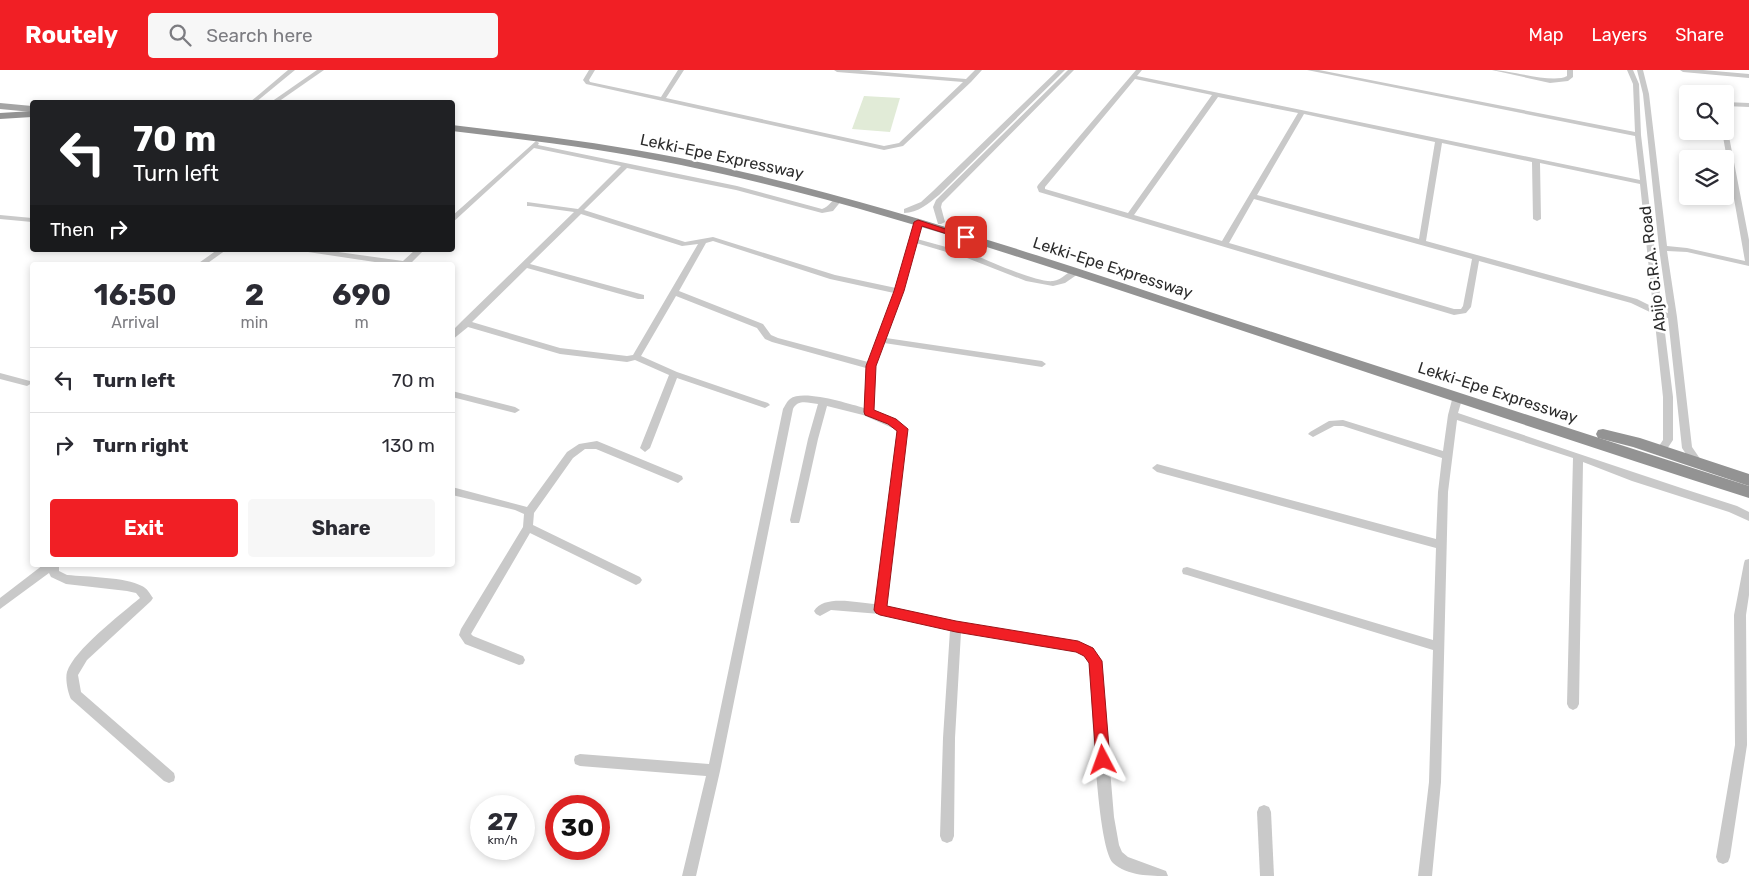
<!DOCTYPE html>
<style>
body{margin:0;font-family:Rubik,sans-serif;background:#f7f7f7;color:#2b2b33;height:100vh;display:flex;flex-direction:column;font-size:19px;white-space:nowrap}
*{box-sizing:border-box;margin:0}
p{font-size:16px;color:#7c7c81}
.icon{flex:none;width:28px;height:28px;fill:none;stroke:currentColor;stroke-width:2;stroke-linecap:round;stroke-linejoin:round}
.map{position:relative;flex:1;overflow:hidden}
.side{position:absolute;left:30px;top:192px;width:425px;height:305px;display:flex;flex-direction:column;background:#fff;border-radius:5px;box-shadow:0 2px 8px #0003}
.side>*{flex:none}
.guide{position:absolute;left:30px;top:30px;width:425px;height:152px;border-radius:5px;box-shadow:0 2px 8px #0003;background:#202124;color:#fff;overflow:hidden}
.fabs{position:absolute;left:1679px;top:15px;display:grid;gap:10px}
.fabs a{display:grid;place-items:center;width:55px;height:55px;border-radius:5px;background:#fff;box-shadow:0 2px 8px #0003;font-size:25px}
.speed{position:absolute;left:470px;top:725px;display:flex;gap:10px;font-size:25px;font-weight:700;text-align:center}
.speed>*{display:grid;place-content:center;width:65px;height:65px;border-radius:50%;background:#fff;box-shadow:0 2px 8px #0003;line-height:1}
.speed small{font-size:12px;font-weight:400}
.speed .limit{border:8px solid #d22;background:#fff;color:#111}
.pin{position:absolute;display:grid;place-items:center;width:42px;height:42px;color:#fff;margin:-21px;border-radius:10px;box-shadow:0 2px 8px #0006}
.me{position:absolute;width:55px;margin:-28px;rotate:356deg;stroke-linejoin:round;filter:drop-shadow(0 0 4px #0008)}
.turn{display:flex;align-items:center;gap:18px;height:105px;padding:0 20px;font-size:22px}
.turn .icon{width:65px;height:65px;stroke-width:2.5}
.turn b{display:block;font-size:35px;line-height:42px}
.then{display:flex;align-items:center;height:48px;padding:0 20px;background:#0003;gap:10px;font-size:19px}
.eta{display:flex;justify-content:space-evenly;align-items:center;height:85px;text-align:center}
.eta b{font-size:30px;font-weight:700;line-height:35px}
.cta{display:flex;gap:10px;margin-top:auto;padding:10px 20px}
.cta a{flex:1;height:58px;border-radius:5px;background:#f11f25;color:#fff;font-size:20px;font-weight:700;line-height:58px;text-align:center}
.cta a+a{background:#f7f7f7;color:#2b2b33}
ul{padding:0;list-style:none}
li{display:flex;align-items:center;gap:15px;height:65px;padding:0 20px;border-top:1px solid #e1e1e2}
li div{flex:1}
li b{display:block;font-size:19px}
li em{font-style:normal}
header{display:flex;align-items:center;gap:30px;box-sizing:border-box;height:70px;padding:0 25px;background:#f11f25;color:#fff}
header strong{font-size:24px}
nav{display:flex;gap:28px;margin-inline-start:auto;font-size:18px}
.search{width:350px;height:45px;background:#f7f7f7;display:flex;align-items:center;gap:12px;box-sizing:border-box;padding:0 18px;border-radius:5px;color:#7c7c81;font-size:19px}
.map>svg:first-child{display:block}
</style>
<header>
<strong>Routely</strong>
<div class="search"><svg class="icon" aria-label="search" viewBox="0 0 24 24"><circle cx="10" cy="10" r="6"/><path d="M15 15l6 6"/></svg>Search here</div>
<nav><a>Map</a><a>Layers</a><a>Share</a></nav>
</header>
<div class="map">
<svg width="1749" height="806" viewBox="0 0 1749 806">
<rect width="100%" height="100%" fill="#fff"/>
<path fill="#e1ebd7" d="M864,26l36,2 -10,34 -38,-3z"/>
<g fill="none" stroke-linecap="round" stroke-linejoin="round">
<g fill="#c9c9c9" fill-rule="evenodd">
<path d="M288,0h7l-39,32h-6z"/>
<path d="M317,0h7l-46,32h-7z"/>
<path d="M589,0h6l-6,10 1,2 71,15 17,-27h6l-18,28 218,48 15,-3 64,-61 -126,-10 -3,-2h25l107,9 9,-9h7l-11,12 -68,64 -19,4 -298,-66 -3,-4z"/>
<path d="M1058,0h7l-126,125c-10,8 -21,18 -35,18v-4l17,-7 12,-11z"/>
<path d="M1068,0h6l-132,133 -1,4 4,15 -4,2h-3l-5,-17 3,-7z"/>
<path d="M1136,0h6l-5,6 503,104 -5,-44 -328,-66h12l316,62 -2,-48 -6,-14h6l6,14 2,51 21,176 6,2 -9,-65 -16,-154 -6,-24h6l6,24 18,152 20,2 58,13 -23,-130h3v-6l2,1 22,114v26l-62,-14 -20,-1 10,66 15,130 11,16 -1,3h-8l-12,-18 -14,-130 -5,-1 10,80v43l-10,15h-6l-2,-3 8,-12v-43l-9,-83 -23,-11 -152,-42 -8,46 -5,6 -12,2 -415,-123 -2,-5 1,-2zM1135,9l77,16 -84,118 -83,-24v-2zM1218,27l80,16 -76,128 -88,-26zM1304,44l131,28 -16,97 -162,-44zM1442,73l90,19 1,57 4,2 4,-2 -1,-56 100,21 13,123 -16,-8 -211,-58zM1254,129l218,60 -9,47 -2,3h-7l-225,-66z"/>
<path d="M1492,0c19,0 61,14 75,6v-6h6v7l-5,4 -18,2z"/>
<path d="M1680,0h23l46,4v4l-66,-6z"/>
<path d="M1725,32l24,1v4l-24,-1z"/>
<path d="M536,71l3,2 -1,2 199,41 85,23c7,-2 9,-9 16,-11l4,2 -9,11 -11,2 -86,-23 -109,-22 -43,42 101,32 28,-5 122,38 61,13 18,-66 4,-2 4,2 -5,17 51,14 10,-13h6l1,2 -10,13c16,7 63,28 78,26 10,-1 15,-12 25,-11v4l-13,9 -12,3 -27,-5 -59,-23 -51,-15 -13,48 -17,47 156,23 4,3 -4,3 -158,-24 -9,23 -1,45 21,9 12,9 -21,177 70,15 122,21 15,6 8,13 13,156 5,28 3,7 6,5 38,14 2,5c-17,0 -41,0 -55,-13 -17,-17 -21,-169 -24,-201l-4,-6 -8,-4 -116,-20 -6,106 -1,98 -2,5 -5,2 -5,-2 -2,-5 3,-98 7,-108 -70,-16 -49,-4 -11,6 -4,-2 -2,-3c10,-17 44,-8 61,-7l22,-174 -34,-15 -36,-9 -9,33 -18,81 -1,3h-8l-1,-3 18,-81 10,-35c-10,-1 -20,-5 -25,5l-73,362 -24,105h-14l24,-100 -126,-10 -5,-2 -1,-4 1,-4 5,-2 129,10 74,-355c2,-3 4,-8 7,-10 13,-10 59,5 74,9l2,-40 -94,-26 -7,-3 -8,-11 -81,-32 -35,60 36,16 91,31 2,2 -5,3 -3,-1 -85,-29 -27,70 -5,4 -5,-4 29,-73 -34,-15 -8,2 -67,-8 -92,-27 -16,13v-9l10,-10 112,-109 -44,-6h-3v-4l51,7 43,-43 -87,-18 -82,75v-7zM581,144l101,32 16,-2 -65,111 -6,1 -67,-8 -88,-26 55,-54 111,31h6v-4l-114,-31zM713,171l117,38 64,14 -26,69 -90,-24 -7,-3 -8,-11 -84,-33 27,-48z"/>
<path d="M0,145l32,3v4l-32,-3z"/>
<path d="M217,180h9l-21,15h-9z"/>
<path d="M304,180h20l79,11 12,-11h9l-15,15h-14l-87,-13z"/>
<path d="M0,303l30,8 2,2 -5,3 -27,-7z"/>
<path d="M452,321l63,16 5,3 -5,3 -63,-16z"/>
<path d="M1458,323l5,3 -5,17c93,31 185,63 279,93l12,6v9l-20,-9 -97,-31 -49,-19 -4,242 -2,4 -4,2 -4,-2 -2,-4 6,-246 -116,-38 -9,72 -7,290 -9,94h-14l11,-94 4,-132 -246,-75 -4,-1 -1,-3 1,-3 4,-1 246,73 3,-92 -279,-76 -5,-4 5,-4 279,75 2,-47 4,-34 -99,-32h-9l-21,11 -5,-3 2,-2 19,-11 14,-1 100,31 5,-36 5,-19z"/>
<path d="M597,371l85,35 1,3 -5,4 -82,-34h-11l-12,9 -39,55 -1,12 107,52 2,3 -2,3 -4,2 -4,-2 -102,-50 -59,101 2,2 50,20 2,4 -2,4 -4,1 -54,-21 -6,-9 2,-6 62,-102 1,-13 -9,-4 -63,-15v-8l75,20 40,-55 12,-8z"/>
<path d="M1749,489v36l-3,20 1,130 -17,112 -2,5 -5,2 -5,-2 -2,-5 19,-112 -1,-130 10,-52 1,-3z"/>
<path d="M43,495h16v6l8,4c21,2 58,2 75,11 5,2 8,8 11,12l-2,3 -64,59 -9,15 3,17 93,81 1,4 -1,4 -5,2 -5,-2 -93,-82c-3,-6 -6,-20 -4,-27 7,-22 54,-58 73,-74l-4,-5 -9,-2 -61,-7 -15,-7 -2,-4 -49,36v-11z"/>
<path d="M1264,735l5,2 2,5 3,64h-14l-3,-64 2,-5z"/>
</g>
<path fill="#a4a4a4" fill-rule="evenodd" d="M0,33l32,3v6l-32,-3z"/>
<g fill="#939393" fill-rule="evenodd">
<path d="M32,41v6l-32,2v-6z"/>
<path d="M452,55c77,9 153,18 228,33 180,37 354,96 527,153 181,58 361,118 542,175v12c-185,-59 -370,-122 -554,-183 -170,-56 -339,-114 -514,-150 -76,-16 -152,-25 -229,-34z"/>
<path d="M1603,359l37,9 109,36v12l-116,-39 -35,-9 -2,-4 2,-4z"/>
</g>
</g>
<path fill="#f11f25" stroke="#9d1418" d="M918,150l52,17 -4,3 -44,-14 -18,65 -28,75 -2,44 22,9 12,10 -21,177 69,15 122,20 15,7 9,13 8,99 -2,5 -5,2 -5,-2 -2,-5 -7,-97 -5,-7 -8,-4 -120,-20 -76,-17 -4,-2 -2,-3 23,-179 -9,-7 -23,-9 -1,-3 2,-46 28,-75 20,-69z"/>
<g text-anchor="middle" stroke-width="5" stroke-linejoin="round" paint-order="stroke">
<g font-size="16" fill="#2c2c2c" stroke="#fff">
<text transform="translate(722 86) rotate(12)" y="6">Lekki-Epe Expressway</text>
<text transform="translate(1113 197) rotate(18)" y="6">Lekki-Epe Expressway</text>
<text transform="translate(1652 199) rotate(-97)" y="6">Abijo G.R.A. Road</text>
<text transform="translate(1498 322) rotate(18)" y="6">Lekki-Epe Expressway</text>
</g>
</g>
</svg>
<div class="fabs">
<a><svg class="icon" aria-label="search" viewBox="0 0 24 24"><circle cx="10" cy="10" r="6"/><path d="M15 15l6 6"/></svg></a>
<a><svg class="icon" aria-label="layers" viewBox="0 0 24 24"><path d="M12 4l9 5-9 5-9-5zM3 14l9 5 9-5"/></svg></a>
</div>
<div class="speed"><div>27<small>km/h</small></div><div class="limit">30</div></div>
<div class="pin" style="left:966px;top:167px;background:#d93025"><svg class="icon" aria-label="arrive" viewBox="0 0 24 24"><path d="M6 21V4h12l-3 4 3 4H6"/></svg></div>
<svg class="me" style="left:1103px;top:690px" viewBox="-20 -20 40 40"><path d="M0-17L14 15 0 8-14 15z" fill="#f11f25" stroke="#fff" stroke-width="4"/></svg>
<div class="guide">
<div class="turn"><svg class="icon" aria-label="left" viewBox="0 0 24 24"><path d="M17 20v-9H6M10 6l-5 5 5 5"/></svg><div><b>70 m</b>Turn left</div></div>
<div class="then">Then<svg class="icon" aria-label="right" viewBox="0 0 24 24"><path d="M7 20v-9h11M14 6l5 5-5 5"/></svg></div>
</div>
<section class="side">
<div class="eta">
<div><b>16:50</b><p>Arrival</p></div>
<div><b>2</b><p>min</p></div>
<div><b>690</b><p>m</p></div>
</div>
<ul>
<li><svg class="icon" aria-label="left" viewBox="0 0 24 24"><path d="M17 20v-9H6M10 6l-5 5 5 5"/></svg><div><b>Turn left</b></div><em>70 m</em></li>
<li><svg class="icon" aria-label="right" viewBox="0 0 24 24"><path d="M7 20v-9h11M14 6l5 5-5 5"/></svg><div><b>Turn right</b></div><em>130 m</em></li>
</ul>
<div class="cta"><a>Exit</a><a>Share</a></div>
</section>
</div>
